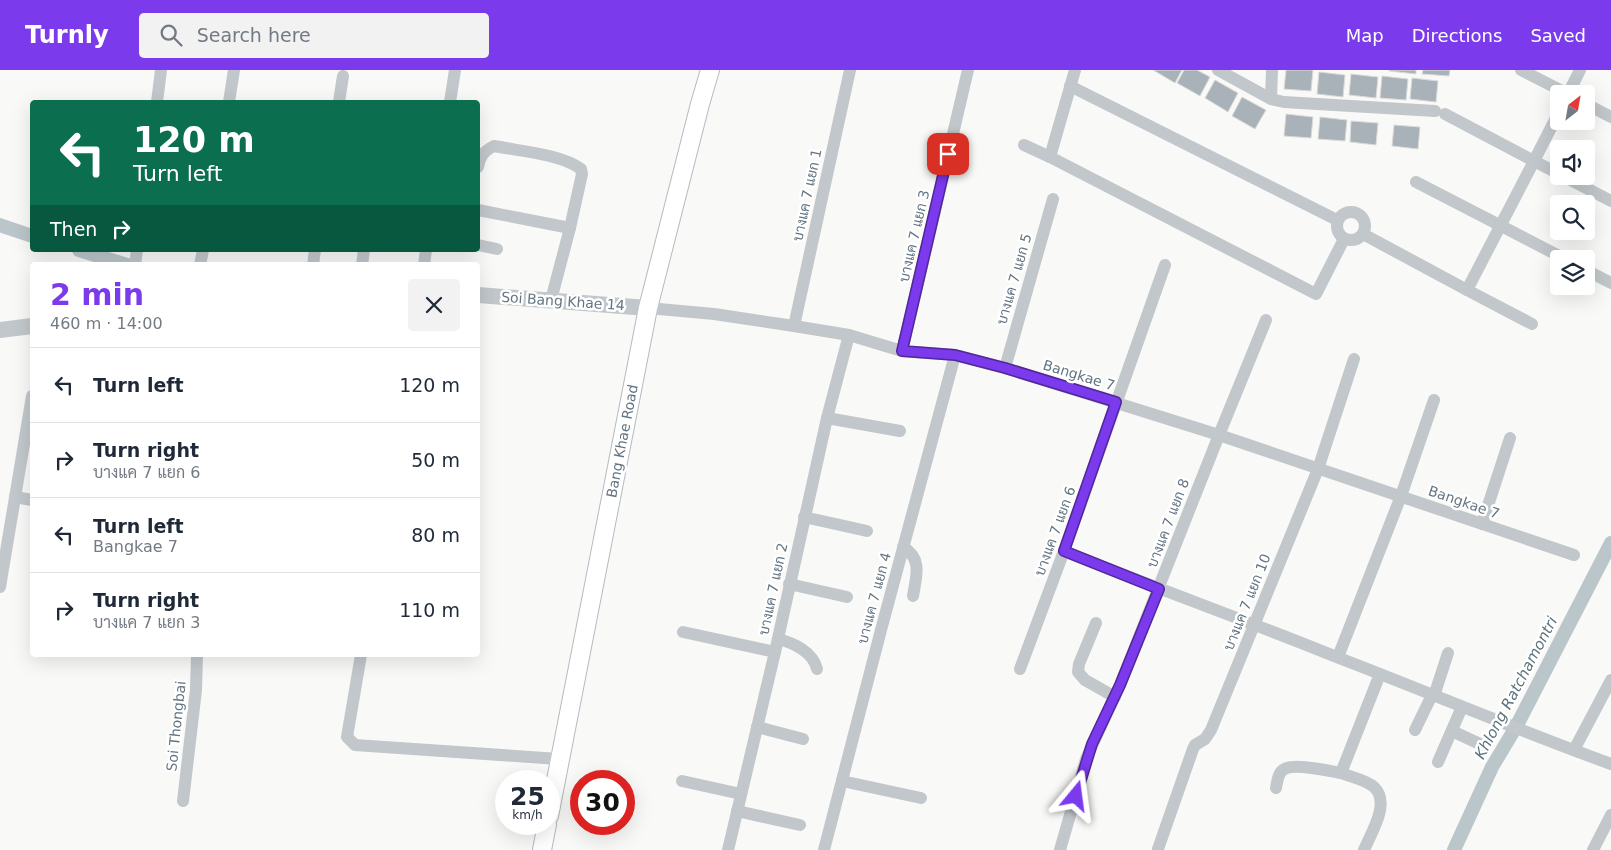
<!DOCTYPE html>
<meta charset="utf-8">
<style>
body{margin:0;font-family:"DejaVu Sans",Sarabun,sans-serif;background:#f2f2f3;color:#1f2937;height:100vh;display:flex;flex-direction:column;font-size:19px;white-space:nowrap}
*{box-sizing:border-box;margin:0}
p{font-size:16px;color:#747a83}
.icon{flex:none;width:28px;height:28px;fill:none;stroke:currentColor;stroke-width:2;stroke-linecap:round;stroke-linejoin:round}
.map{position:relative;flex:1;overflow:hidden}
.side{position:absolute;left:30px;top:192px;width:450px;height:395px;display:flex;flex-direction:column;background:#fff;border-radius:5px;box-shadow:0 5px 20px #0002}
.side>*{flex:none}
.top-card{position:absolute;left:30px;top:30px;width:450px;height:152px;border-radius:5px;box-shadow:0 5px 20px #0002;background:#0b6e4f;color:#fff;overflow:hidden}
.needle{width:32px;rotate:31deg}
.controls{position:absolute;left:1550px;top:15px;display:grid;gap:10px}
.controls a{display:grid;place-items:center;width:45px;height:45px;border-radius:5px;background:#fff;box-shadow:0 5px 20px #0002;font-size:25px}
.speed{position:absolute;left:495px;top:700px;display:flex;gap:10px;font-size:25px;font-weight:700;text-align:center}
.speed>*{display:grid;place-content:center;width:65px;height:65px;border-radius:50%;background:#fff;box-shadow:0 5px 20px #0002;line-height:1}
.speed small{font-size:12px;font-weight:400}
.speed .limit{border:8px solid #d22;background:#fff;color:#111}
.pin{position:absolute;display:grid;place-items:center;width:42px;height:42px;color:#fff;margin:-21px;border-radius:10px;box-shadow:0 2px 8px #0006}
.me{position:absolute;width:55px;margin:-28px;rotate:16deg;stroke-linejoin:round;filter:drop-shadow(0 0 4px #0008)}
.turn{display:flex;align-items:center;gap:18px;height:105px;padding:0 20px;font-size:22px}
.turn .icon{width:65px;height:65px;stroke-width:2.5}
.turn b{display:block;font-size:35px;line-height:42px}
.then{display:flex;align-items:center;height:48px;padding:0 20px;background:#0003;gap:10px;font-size:19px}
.round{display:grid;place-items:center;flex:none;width:52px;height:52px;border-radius:5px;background:#f2f2f3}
.headline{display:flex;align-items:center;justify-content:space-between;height:85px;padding:0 20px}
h1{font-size:30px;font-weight:600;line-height:38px;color:#7c3aed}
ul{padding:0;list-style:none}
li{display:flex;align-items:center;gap:15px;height:75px;padding:0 20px;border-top:1px solid #e0e1e3}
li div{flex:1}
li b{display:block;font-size:19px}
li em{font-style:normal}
header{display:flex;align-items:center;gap:30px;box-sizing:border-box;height:70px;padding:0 25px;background:#7c3aed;color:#fff}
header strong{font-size:24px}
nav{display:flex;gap:28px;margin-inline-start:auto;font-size:18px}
.search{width:350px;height:45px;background:#f2f2f3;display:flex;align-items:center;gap:12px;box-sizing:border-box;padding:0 18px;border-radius:5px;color:#747a83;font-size:19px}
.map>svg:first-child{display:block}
</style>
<header>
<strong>Turnly</strong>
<div class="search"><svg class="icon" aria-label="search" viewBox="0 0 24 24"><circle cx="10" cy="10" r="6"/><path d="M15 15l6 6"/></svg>Search here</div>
<nav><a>Map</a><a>Directions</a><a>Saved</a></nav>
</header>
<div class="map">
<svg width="1611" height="780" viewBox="0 0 1611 780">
<rect width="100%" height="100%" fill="#f9f9f7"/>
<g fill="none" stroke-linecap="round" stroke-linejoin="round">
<g stroke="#bac6ca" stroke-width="14">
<path d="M0,155l32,11"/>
<path d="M79,180l48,15"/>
<path d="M1454,780l38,-83 24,-40 95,-184"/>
</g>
</g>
<g fill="#a9b2b9" stroke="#dbdbd9">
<path d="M1153,0h29l-7,13z"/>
<path d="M1184,0h13l13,7 -10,19 -23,-13z"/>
<path d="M1286,0h27l-2,21 -27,-2z"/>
<path d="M1389,0h27v4l-27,-3z"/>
<path d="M1423,0h27l-1,6 -27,-2z"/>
<path d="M1319,2l26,3 -2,22 -26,-3z"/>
<path d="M1351,4l27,3 -2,21 -27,-3z"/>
<path d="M1382,6l26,3 -2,21 -26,-2z"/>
<path d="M1412,8l26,3 -2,21 -26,-3z"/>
<path d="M1215,10l23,13 -10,19 -23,-14z"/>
<path d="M1242,27l24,13 -11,19 -23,-13z"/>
<path d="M1286,44l27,3 -2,21 -27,-2z"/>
<path d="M1320,47l27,3 -2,21 -27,-2z"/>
<path d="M1351,51l27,2 -2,22 -26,-3z"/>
<path d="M1394,55l26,2 -2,22 -26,-3z"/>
</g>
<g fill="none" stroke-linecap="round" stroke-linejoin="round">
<g stroke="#b4bbc0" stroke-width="20">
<g id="secondary">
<path d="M549,746l99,-508 52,-204 10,-34"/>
<path d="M542,780l5,-26"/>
</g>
</g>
<g stroke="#c2c7cb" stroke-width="12">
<path d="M1075,0l-25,87 266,137 28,-55"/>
<path d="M1218,0l53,29 13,3 151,9"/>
<path d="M1521,0l47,24"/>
<path d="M1070,16l267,134"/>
<path d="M1568,24l12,-24"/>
<path d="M1271,29l1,-29"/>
<path d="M157,32l4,-32"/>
<path d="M229,32l5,-32"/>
<path d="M339,32l4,-26"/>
<path d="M450,32l5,-32"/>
<path d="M1586,34l25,13"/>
<path d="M1559,42l-25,49 25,13"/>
<path d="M1024,75l26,12"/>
<path d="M478,97c2,-11 6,-16 16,-21 25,5 67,8 87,23l1,5 -12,54 -19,72"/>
<path d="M1563,106l48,25"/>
<path d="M1416,112l149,77"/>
<path d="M478,140l92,18"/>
<circle cx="1351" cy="156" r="14"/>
<path d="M1363,164l104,56 67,-129 -89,-47"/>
<path d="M478,175l19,4"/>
<path d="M135,195l2,-15"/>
<path d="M200,195l3,-15"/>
<path d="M313,195l2,-15"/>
<path d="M362,195l2,-15"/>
<path d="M424,195l2,-15"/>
<path d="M1586,200l25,13"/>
<path d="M1467,220l65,34"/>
<path d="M648,238l66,6 80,12 55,9 53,16 53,4 50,13 214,67 355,120"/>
<path d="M794,256l56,-256"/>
<path d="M902,281l66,-281"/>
<path d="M1005,298l48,-169"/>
<path d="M827,348l73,13"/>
<path d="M15,427l17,3"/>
<path d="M804,447l63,14"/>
<path d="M1482,454l28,-86"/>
<path d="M903,477c20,12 13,30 10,49"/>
<path d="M1064,481c91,37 184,70 275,107 91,35 181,73 272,106"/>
<path d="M789,514l58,13"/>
<path d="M0,517l32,-191"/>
<path d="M1096,553l-17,41 -1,8 7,8 30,17"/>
<path d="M683,562l92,20"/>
<path d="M778,569c16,4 35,13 39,30"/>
<path d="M361,585l-14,82 8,8 204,14"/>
<path d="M1338,587l63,-161 33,-96"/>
<path d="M1020,599l44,-118 101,-286"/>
<path d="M1434,626l14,-43"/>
<path d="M757,657l46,12"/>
<path d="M1415,660l17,-35"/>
<path d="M1452,661l30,14"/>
<path d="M1574,680l37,-70"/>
<path d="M1438,692l24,-55"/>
<path d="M682,711l59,13"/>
<path d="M842,711l79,17"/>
<path d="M1276,718c1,-5 2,-15 7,-18 9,-8 46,1 58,3"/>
<path d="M183,731l13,-111 1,-35"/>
<path d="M737,741l63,14"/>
<path d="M1158,779l35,-100 2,-4 10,-6 6,-9 107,-261 36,-110"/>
<path d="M728,780l47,-198 52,-234 22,-83"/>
<path d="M824,780l57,-220 74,-275"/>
<path d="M1060,780l26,-91 34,-74 99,-250 47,-115"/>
<path d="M1364,780c7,-17 27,-47 10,-63 -8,-7 -23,-10 -33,-14l39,-99"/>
<path d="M1593,780l18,-35"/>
</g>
<g stroke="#c2c7cb" stroke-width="16">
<path d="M478,225l170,13"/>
<path d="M0,260l32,-4"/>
</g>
<use href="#secondary" stroke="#fff" stroke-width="18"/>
</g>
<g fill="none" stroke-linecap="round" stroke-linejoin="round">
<g stroke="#51269a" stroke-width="12">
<path id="route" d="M948,84l-46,197 53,4 50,13 111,34 -52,149 95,38 -39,96 -28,59 -16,52"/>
</g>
<use href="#route" stroke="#7c3aed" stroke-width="9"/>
</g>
<g text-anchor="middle" stroke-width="5" stroke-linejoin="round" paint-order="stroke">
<g font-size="14" fill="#637583" stroke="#fff">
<text transform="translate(807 125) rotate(-78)" y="5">บางแค 7 แยก 1</text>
<text transform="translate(914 166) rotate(-77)" y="5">บางแค 7 แยก 3</text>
<text transform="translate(1014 209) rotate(-74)" y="5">บางแค 7 แยก 5</text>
<text transform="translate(563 231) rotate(4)" y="5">Soi Bang Khae 14</text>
<text transform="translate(1079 305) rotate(17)" y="5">Bangkae 7</text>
<text transform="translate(622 371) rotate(-79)" y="5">Bang Khae Road</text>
<text transform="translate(1464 432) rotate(19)" y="5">Bangkae 7</text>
<text transform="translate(1168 453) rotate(-69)" y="5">บางแค 7 แยก 8</text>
<text transform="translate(1055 461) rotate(-70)" y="5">บางแค 7 แยก 6</text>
<text transform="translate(773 519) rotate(-78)" y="5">บางแค 7 แยก 2</text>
<text transform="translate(874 528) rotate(-75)" y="5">บางแค 7 แยก 4</text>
<text transform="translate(1247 532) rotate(-68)" y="5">บางแค 7 แยก 10</text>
<text transform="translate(176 656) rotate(-84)" y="5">Soi Thongbai</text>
</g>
<g font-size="15" font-style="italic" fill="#5e747c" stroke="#fff">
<text transform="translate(1516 618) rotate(-62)" y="5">Khlong Ratchamontri</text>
</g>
</g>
</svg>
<div class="controls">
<a><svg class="needle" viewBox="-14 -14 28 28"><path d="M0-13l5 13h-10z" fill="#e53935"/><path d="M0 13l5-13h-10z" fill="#747a83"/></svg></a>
<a><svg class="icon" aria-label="sound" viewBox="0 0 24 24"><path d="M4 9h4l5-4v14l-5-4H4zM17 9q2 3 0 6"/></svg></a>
<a><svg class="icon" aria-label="search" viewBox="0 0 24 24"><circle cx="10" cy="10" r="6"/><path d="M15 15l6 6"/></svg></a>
<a><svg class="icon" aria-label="layers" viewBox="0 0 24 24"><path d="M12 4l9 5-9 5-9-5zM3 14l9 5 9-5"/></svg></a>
</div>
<div class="speed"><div>25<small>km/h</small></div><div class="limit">30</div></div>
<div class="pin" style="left:948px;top:84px;background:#d93025"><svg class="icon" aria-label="arrive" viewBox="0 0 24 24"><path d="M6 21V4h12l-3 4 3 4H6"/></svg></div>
<svg class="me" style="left:1076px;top:726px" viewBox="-20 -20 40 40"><path d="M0-17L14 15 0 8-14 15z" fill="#7c3aed" stroke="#fff" stroke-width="4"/></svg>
<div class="top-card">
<div class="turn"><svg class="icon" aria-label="left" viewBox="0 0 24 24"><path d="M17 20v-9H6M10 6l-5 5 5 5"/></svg><div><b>120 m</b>Turn left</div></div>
<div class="then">Then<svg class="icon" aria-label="right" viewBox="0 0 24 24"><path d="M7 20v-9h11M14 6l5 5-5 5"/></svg></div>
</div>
<section class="side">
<div class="headline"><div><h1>2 min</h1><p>460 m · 14:00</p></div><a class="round"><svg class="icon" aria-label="close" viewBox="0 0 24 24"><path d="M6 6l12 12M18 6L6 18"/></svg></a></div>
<ul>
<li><svg class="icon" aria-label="left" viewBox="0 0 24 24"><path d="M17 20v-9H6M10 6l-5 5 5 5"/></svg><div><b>Turn left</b></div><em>120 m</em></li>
<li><svg class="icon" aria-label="right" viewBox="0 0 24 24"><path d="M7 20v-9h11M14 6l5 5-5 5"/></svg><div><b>Turn right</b><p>บางแค 7 แยก 6</p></div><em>50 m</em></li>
<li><svg class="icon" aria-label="left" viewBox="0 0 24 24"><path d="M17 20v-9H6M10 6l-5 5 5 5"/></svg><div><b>Turn left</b><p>Bangkae 7</p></div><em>80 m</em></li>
<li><svg class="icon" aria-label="right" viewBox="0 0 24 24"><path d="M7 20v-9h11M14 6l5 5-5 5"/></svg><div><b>Turn right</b><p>บางแค 7 แยก 3</p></div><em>110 m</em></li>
</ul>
</section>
</div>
